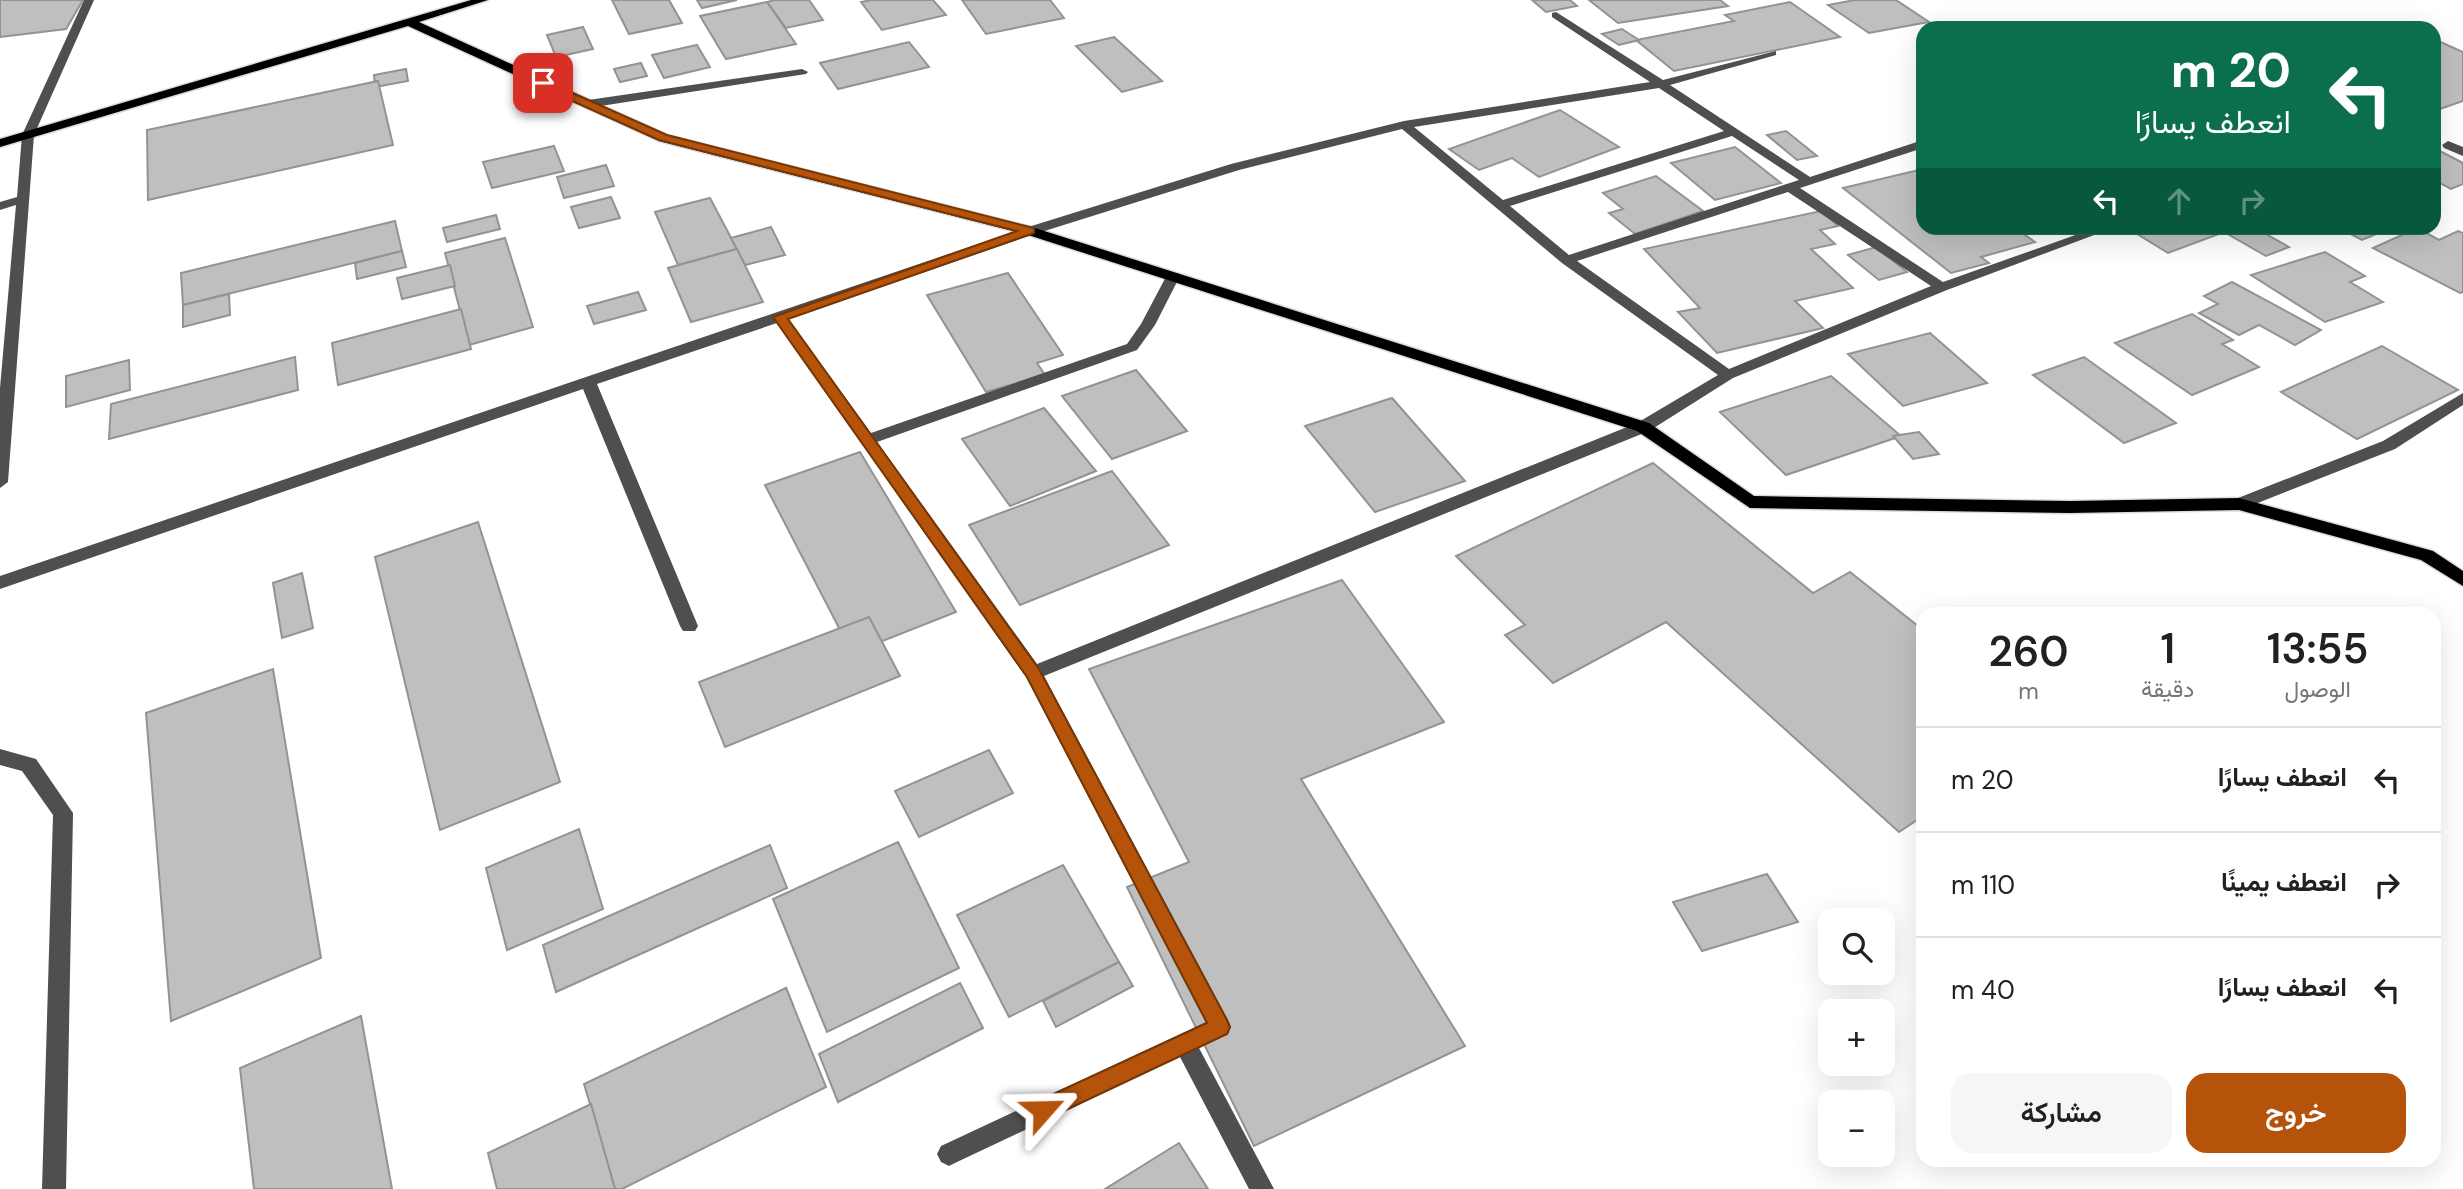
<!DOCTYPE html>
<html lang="ar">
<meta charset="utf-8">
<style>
body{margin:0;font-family:"DM Sans",Vazirmatn,sans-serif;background:#f6f6f6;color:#202124;direction:rtl;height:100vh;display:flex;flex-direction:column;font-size:26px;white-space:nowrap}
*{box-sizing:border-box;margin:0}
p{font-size:23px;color:#757577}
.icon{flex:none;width:38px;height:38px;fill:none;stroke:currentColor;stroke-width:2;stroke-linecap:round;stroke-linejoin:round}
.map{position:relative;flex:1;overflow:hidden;direction:ltr}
.panel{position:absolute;left:1916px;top:607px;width:525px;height:560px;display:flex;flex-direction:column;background:#fff;border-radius:21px;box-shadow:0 7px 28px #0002;direction:rtl}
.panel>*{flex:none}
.guide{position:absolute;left:1916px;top:21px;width:525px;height:214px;border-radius:21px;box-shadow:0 7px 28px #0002;direction:rtl;background:#0b6e4f;color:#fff;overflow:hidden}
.controls{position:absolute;left:1818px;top:908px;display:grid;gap:14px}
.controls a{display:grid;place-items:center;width:77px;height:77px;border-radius:14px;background:#fff;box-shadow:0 7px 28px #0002;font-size:35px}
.pin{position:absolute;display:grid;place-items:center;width:60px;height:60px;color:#fff;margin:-30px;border-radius:14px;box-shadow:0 4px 10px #0006}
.me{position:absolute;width:77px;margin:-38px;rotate:65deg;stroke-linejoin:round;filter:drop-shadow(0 0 5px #0008)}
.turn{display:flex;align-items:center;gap:24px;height:147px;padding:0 35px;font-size:32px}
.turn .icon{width:91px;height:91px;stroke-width:2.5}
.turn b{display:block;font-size:49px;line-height:60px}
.lanes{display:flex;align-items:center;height:66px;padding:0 35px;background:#0003;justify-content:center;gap:35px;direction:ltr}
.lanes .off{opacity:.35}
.eta{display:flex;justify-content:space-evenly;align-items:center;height:119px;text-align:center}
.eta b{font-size:42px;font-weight:600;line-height:49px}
.action{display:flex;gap:14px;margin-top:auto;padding:14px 35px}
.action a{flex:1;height:80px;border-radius:21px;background:#b45309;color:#fff;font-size:28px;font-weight:600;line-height:80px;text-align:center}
.action a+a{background:#f6f6f6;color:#202124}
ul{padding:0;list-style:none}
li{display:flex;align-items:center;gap:21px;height:105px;padding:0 35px;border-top:2px solid #e0e0e0}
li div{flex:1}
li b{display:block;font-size:26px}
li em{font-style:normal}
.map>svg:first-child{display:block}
</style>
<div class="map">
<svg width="2463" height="1189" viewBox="0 0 2463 1189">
<rect width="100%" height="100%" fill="#fff"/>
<g fill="#bfbfbf" stroke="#939393" stroke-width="2">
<path d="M0,0h83l-17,29 -66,8z"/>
<path d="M612,0h57l13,23 -53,11z"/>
<path d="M697,0h40l-35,8z"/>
<path d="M775,0h34l14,20 -37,8 -19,-26z"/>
<path d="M872,0h61l13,15 -64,15 -21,-28z"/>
<path d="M962,0h88l14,18 -78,16z"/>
<path d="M1532,0h38l7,6 -31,6z"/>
<path d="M1589,0h131l8,6 -110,17z"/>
<path d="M1855,0h41l33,22 -60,11 -41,-28z"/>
<path d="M767,2l29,42 -70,15 -26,-43z"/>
<path d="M1790,2l50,35 -166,34 -38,-31 98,-19 -9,-6z"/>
<path d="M583,27l10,22 -37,8 -9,-22z"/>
<path d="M1622,29l17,11 -20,5 -17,-11z"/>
<path d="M1114,37l48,44 -40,11 -46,-46z"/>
<path d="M2436,40l27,12v49l-29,10z"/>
<path d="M909,42l20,25 -91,22 -18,-26z"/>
<path d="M697,45l13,22 -46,11 -12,-23z"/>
<path d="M641,63l6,13 -27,6 -6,-13z"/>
<path d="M406,69l2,12 -33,6 -1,-12z"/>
<path d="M378,81l15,64 -245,55 -1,-70z"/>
<path d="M1560,110l59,37 -80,30 -27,-19 -33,12 -30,-21z"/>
<path d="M1786,131l31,25 -20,4 -30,-25z"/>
<path d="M554,146l10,25 -72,17 -9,-26z"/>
<path d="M1735,147l46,36 -66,17 -44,-37z"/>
<path d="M2434,148l29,15v21l-12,5 -17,-9z"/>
<path d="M606,165l8,21 -50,12 -7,-21z"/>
<path d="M1923,169v59h92l20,14 -54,15 8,6 -38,10 -108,-85z"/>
<path d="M1656,176l47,35 -68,23 -26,-21 14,-4 -20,-16z"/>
<path d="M611,197l9,21 -41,10 -8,-21z"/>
<path d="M710,198l27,51 -59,16 -23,-53z"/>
<path d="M1821,211l17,15 -18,4 15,14 -24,5 42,39 -58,13 28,27 -106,25 -39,-41 22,-4 -56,-59z"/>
<path d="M496,215l4,14 -53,13 -4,-14z"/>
<path d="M395,221l7,30 -219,54 -2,-32z"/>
<path d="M771,227l14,28 -40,10 -14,-27z"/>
<path d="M2146,228h109l34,19 -23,9 -42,-24 -56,21 -34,-21z"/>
<path d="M2339,228h52l-29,12z"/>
<path d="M2417,228l22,12 19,-9 5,2v59l-3,1 -87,-45z"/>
<path d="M505,238l28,89 -64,18 -24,-92z"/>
<path d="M1876,247l31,25 -28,8 -31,-25z"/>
<path d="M737,249l26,53 -72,20 -23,-54z"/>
<path d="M402,251l4,16 -49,12 -2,-16z"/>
<path d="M2325,252l40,24 -15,6 33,20 -58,20 -74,-47z"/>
<path d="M450,265l5,21 -53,13 -5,-21z"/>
<path d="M1008,273l55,82 -26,8 8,12 -59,17 -59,-97z"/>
<path d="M2232,282l89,48 -26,15 -36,-20 -20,10 -40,-22 19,-9 -14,-8z"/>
<path d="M638,292l8,18 -52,14 -7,-18z"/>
<path d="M229,294l1,21 -47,12v-22z"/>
<path d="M461,309l10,40 -133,36 -6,-42z"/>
<path d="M2192,314l41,26 -11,4 37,23 -67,28 -77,-52z"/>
<path d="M1930,333l57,50 -84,23 -55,-52z"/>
<path d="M2382,346l76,44 -101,49 -76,-47z"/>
<path d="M295,357l3,33 -189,49 2,-35z"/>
<path d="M2084,357l92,66 -52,20 -91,-68z"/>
<path d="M129,360l1,30 -64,17v-31z"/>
<path d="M1136,370l51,61 -75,28 -50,-63z"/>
<path d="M1831,376l70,60 -115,39 -66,-63z"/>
<path d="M1392,398l73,83 -90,31 -70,-86z"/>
<path d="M1044,408l52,63 -86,35 -48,-67z"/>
<path d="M1919,432l20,22 -26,5 -20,-23z"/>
<path d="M860,452l96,160 -104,41 -87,-168z"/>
<path d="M1653,463l160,130 37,-21 73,58v186l-24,16 -233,-210 -113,61 -48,-48 20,-10 -69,-69z"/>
<path d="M1112,471l57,74 -149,60 -51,-80z"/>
<path d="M478,522l82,260 -120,48 -65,-273z"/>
<path d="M302,573l11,55 -31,10 -9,-55z"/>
<path d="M1342,580l102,142 -143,57 164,267 -211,100 -127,-259 62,-25 -100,-193z"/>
<path d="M869,617l31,59 -175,71 -26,-65z"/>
<path d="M273,669l48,289 -150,63 -25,-308z"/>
<path d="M989,750l24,43 -94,44 -24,-46z"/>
<path d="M579,829l24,80 -96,41 -21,-82z"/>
<path d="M898,842l61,126 -132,64 -54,-133z"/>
<path d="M770,845l17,43 -231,104 -13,-47z"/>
<path d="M1063,865l56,97 -110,55 -52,-102z"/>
<path d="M1767,874l31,48 -96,29 -29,-49z"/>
<path d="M1119,962l14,24 -77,41 -13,-26z"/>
<path d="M960,983l23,45 -145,74 -19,-48z"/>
<path d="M786,988l7,17 -9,4 -6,-17z"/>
<path d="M786,988l40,99 -204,102h-7l-31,-105z"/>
<path d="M361,1016l31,173h-138l-14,-121z"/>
<path d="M591,1104l24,85h-118l-9,-36z"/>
<path d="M1179,1143l29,46h-103z"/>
</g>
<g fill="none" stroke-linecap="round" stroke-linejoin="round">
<g stroke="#dbdbdb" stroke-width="3">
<path id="major" d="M471,0h17l-69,22 248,113 368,93 614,195 105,73 316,5 169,-3 194,53 30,20v15l-42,-26 -182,-50 -169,3 -320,-5 -113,-77 -612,-197 -366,-93 -251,-115 -408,121v-8z"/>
</g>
<g fill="#4f4f4f" fill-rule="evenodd">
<path d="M84,0h10l-60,135 -26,347 -8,6v-100l16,-183 -16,5v-8l17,-5 5,-62z"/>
<path d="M1556,12l107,68 113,-29v4l-106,30 140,92 113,-37v8l-123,40 143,94 152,-54h18l-166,62 -214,88 -84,53 -605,245 184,344 3,7 -3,7 -29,14 75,141h-25l-69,-132 -223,105 -8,4 -8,-4 -4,-8 4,-8 265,-124 -180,-345 -249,-354 -180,61 101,242 -3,5h-12l-3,-5 -97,-237 -583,200v-13l1025,-348 206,-64 173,-43 246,-39 -98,-65v-4zM1659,88l65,43 -221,69 -89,-73zM1402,129l160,134 156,112 -81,48 -600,241 -160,-222 260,-92 18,-25 25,-49 -2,-3h-10l-27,51 -14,20 -256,89 -83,-114 247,-85 204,-64zM1732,136l67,44 -230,75 -59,-49zM1788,192l143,94 -202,83 -152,-108z"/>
<path d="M802,69l6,3 -2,2 -218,34 -6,-4 6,-4z"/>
<path d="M2448,141l15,6v9l-19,-8 -2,-3z"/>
<path d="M2463,393v12l-68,44 -150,59h-12l-2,-4 2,-4 150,-59z"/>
<path d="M0,749l36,10 37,54 -7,376h-24l11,-374 -31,-44 -22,-6z"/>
</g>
<use href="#major" fill="#000" fill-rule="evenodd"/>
</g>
<path fill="#b45309" stroke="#753606" stroke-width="2" d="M543,80l124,55 367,93v5l-246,86 251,350 188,351 3,7 -3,7 -176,83 -8,3 -7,-3 -3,-7 3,-8 171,-79 -180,-346 -254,-360 244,-86 -358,-91 -120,-54v-5z"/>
</svg>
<div class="controls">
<a><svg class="icon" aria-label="search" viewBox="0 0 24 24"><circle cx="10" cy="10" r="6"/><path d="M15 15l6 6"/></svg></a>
<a>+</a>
<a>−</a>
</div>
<div class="pin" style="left:543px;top:83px;background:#d93025"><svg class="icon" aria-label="arrive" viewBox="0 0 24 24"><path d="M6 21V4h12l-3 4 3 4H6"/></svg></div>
<svg class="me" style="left:1043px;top:1110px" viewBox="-20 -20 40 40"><path d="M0-17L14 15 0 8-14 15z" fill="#b45309" stroke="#fff" stroke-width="4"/></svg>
<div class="guide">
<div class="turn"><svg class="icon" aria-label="left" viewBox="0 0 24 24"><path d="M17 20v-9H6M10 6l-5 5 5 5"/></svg><div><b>20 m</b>انعطف يسارًا</div></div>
<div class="lanes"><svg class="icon" aria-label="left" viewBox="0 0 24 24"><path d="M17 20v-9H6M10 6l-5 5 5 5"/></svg><svg class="icon off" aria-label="ahead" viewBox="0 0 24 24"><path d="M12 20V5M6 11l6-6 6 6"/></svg><svg class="icon off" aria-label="right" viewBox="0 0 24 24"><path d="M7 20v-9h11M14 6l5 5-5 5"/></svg></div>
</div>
<section class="panel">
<div class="eta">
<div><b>13:55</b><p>الوصول</p></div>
<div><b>1</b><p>دقيقة</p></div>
<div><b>260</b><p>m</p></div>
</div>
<ul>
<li><svg class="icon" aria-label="left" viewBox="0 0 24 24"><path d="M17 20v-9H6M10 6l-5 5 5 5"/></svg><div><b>انعطف يسارًا</b></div><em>20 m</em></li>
<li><svg class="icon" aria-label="right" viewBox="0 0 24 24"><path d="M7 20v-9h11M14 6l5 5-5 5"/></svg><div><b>انعطف يمينًا</b></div><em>110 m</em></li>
<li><svg class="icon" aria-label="left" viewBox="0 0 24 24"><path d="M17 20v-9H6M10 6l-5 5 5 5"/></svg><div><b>انعطف يسارًا</b></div><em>40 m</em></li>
</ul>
<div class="action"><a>خروج</a><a>مشاركة</a></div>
</section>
</div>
